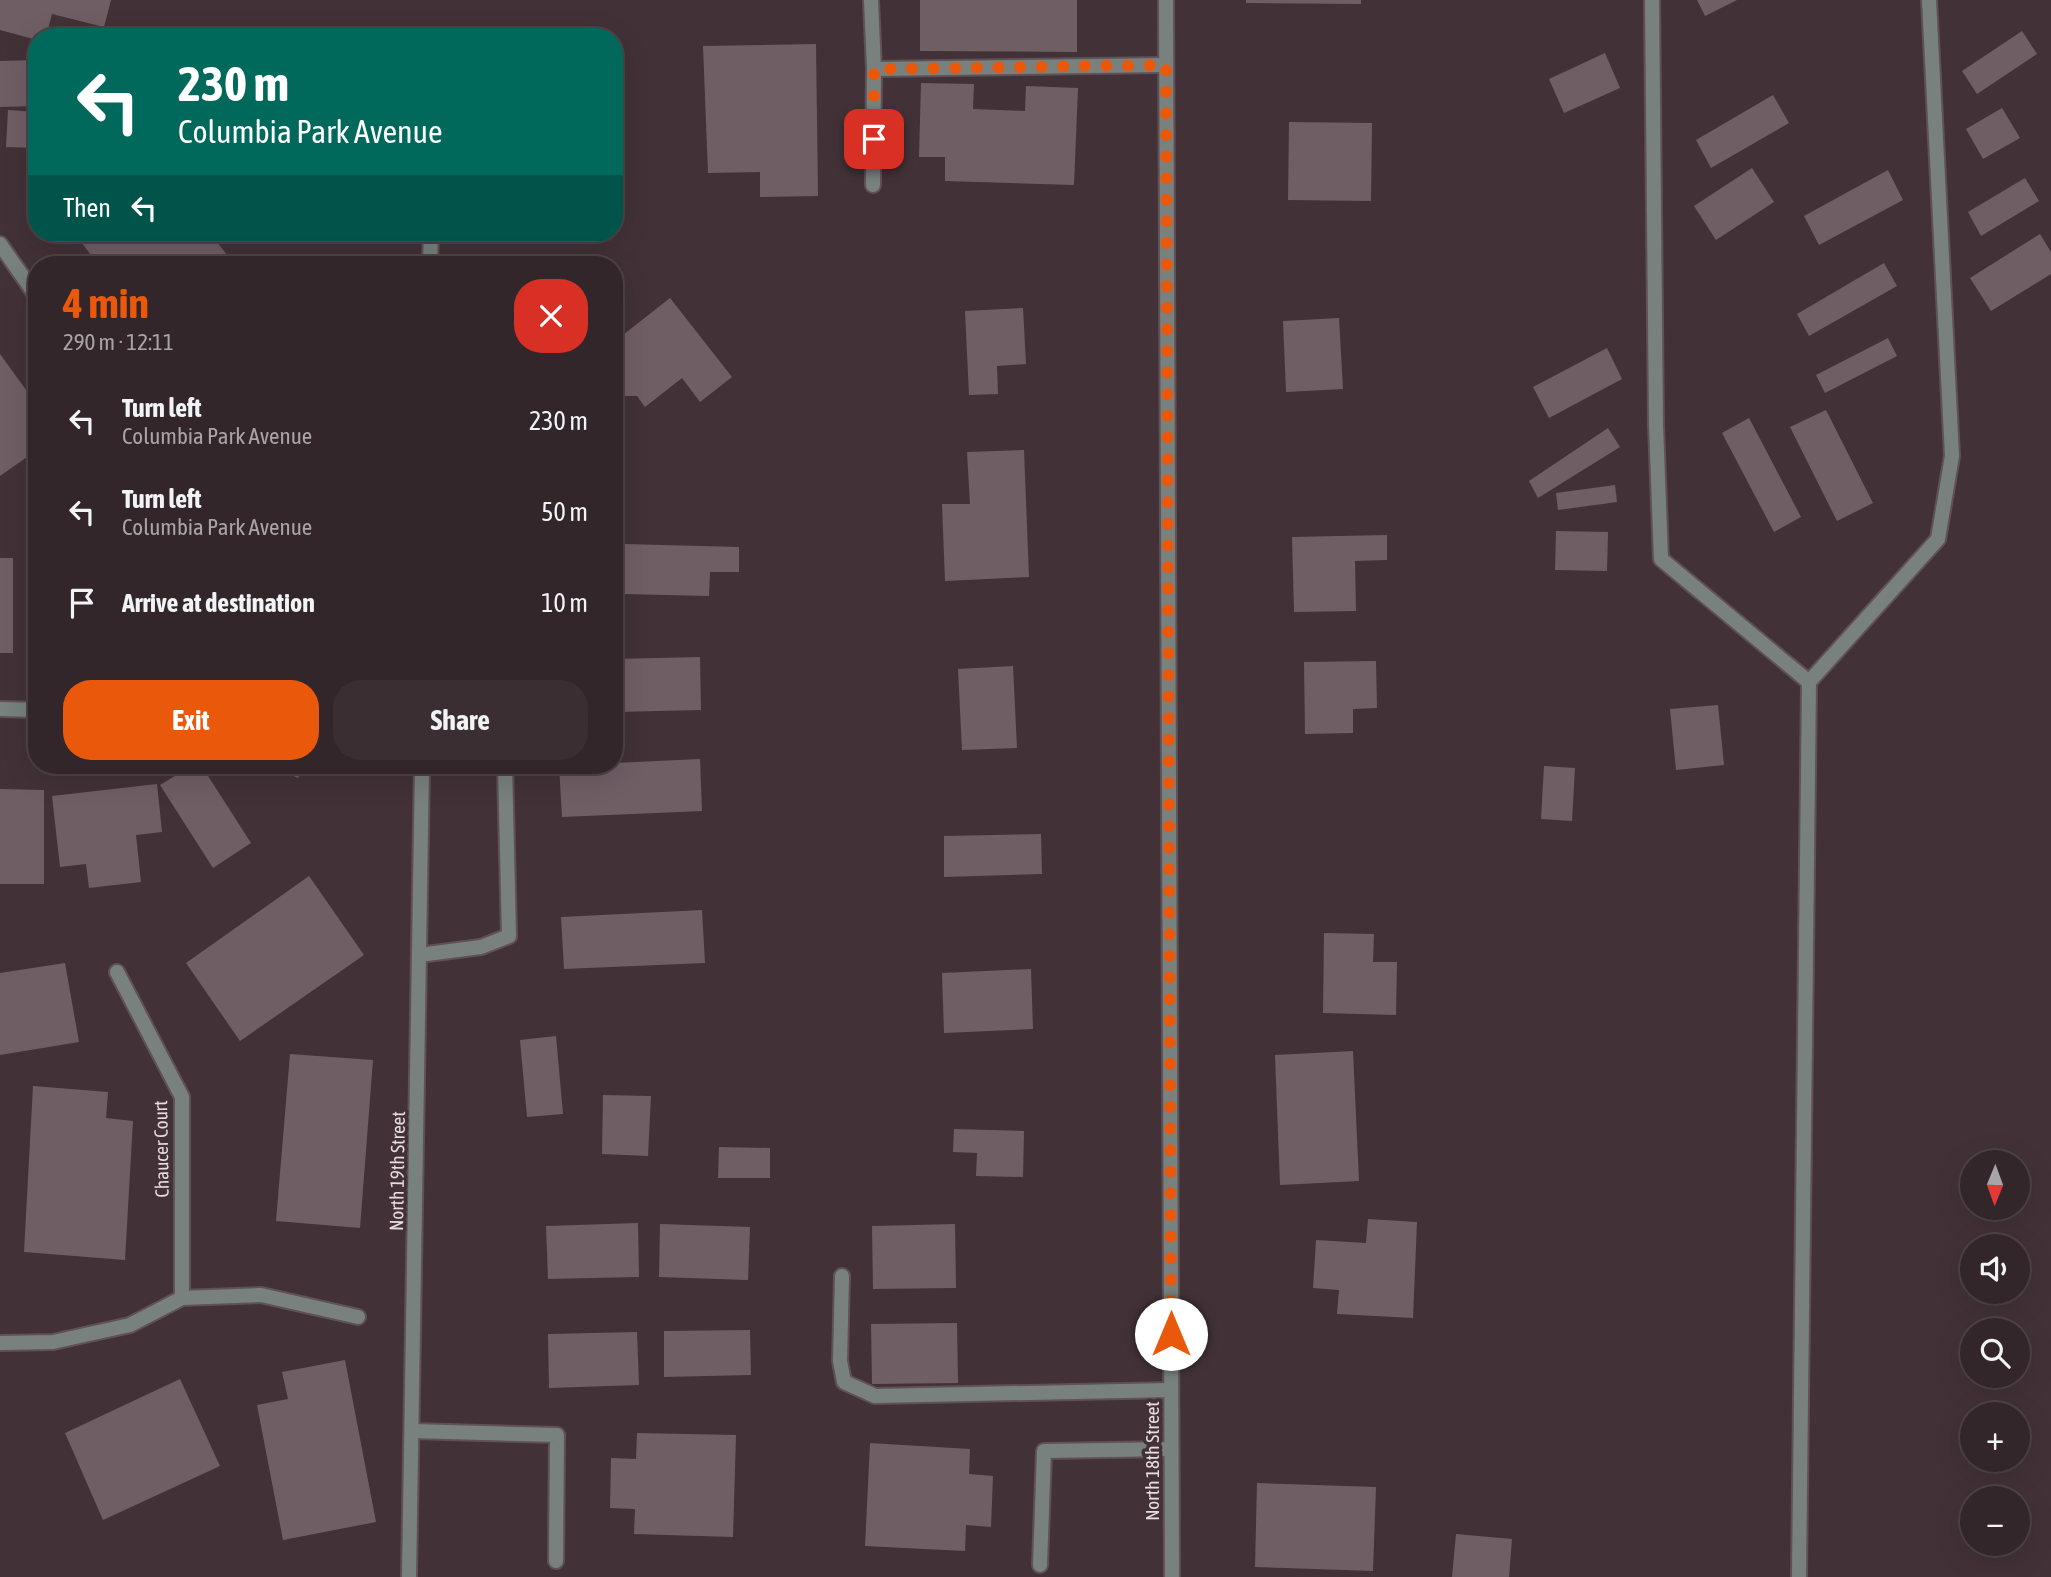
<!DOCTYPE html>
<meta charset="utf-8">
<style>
body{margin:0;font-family:"Asap Condensed",sans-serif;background:#3a2e32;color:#f1f3f6;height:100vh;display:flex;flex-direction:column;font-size:26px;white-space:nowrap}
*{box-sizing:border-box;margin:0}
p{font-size:23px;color:#a8a5a8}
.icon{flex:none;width:38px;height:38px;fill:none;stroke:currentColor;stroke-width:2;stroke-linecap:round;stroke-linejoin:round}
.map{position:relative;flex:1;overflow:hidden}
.panel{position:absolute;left:28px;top:256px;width:595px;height:518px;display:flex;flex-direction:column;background:#32262a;border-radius:28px;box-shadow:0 7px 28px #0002,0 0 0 2px #4d4347}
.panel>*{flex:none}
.banner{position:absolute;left:28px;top:28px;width:595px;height:214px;border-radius:28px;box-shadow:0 7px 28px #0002,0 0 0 2px #4d4347;background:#00695c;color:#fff;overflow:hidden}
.needle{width:46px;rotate:181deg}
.buttons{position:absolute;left:1960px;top:1150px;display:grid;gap:14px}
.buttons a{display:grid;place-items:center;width:70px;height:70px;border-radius:50%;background:#32262a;box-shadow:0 7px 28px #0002,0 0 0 2px #4d4347;font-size:35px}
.pin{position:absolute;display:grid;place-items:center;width:60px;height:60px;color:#fff;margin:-30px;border-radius:14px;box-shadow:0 4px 10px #0006}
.me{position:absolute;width:77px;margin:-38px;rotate:0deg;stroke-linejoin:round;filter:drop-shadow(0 0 5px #0008)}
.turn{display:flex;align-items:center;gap:24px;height:147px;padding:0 35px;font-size:32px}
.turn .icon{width:91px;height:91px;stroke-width:2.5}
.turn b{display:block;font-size:49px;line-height:60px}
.then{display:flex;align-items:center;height:66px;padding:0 35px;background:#0003;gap:14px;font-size:26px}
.round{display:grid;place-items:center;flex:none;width:74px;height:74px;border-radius:28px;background:#3a2e32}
.summary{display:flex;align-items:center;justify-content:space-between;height:119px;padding:0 35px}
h1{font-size:42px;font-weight:700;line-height:52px;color:#ea580c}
.cta{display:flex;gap:14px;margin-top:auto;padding:14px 35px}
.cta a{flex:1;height:80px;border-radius:28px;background:#ea580c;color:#fff;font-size:28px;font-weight:700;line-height:80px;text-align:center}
.cta a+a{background:#3a2e32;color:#f1f3f6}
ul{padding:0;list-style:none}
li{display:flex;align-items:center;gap:21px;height:91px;padding:0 35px}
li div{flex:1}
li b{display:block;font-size:26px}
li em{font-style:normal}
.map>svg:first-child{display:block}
</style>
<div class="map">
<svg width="2051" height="1577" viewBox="0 0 2051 1577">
<rect width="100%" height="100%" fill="#423238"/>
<g fill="#705e65">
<path d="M0,0h111l-7,27 -52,-13 -6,23h-9v3l-37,-10z"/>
<path d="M920,0h157v52l-157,-1z"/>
<path d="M1246,0h115v4l-115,-1z"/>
<path d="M1697,0h40l-32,16z"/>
<path d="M2022,31l15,23 -60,40 -15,-23z"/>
<path d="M816,44l2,152 -58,1v-25l-52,1 -5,-127z"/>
<path d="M1605,53l15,35 -56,25 -15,-34z"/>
<path d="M37,60v46l-37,1v-46z"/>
<path d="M921,83l53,1 -1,25 52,2 1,-25 52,2 -4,97 -129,-4v-24h-26z"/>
<path d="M1773,95l16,28 -78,45 -15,-28z"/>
<path d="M2002,108l18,30 -37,21 -17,-30z"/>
<path d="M8,110l29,2v36l-31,-1z"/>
<path d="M1289,122l83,1 -1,78 -83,-1z"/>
<path d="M1752,168l22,34 -58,38 -22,-34z"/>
<path d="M1888,170l15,30 -84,45 -15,-29z"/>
<path d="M2025,178l14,23 -58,35 -13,-24z"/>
<path d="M74,233h136l24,31h-136z"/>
<path d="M2040,234l11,18v22l-60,37 -21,-33z"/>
<path d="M1884,263l13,23 -88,50 -12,-22z"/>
<path d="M670,298l62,79 -32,25 -18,-24 -37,29 -8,-11h-23v-54z"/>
<path d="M1023,308l3,56 -29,2 1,28 -29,1 -4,-84z"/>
<path d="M1339,318l4,71 -57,3 -3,-71z"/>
<path d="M1888,338l9,18 -72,37 -9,-18z"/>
<path d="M1607,348l15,31 -73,39 -16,-31z"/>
<path d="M0,354l37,51v45l-37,26z"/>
<path d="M1826,410l47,93 -36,18 -47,-94z"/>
<path d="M1749,418l52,99 -27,15 -52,-99z"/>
<path d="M1608,428l12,19 -82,51 -9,-17z"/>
<path d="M1024,450l5,127 -84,4 -3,-77h28l-3,-52z"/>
<path d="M1615,485l2,17 -59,8 -2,-17z"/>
<path d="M1556,531l52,1 -1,39 -52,-1z"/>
<path d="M1387,535v25l-32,1 1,50 -62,1 -2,-75z"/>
<path d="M624,544l115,3v25h-29l-1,24 -86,-2z"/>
<rect x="0" y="558" width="13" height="95"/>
<path d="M700,657l1,53 -87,2v-53z"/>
<path d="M1376,661l1,47 -24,1v24l-48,1 -1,-72z"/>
<path d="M1013,666l4,82 -55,2 -4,-81z"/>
<path d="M1718,705l6,60 -48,5 -6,-61z"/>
<path d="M700,759l2,52 -140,6 -3,-52h55v-2z"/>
<path d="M193,765h8l50,78 -38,25 -53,-83z"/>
<path d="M268,765h36l-6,13z"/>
<path d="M1544,766l31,2 -3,53 -31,-2z"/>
<path d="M157,784l5,48 -26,3 5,47 -52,6 -3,-24 -26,3 -8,-71z"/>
<path d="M0,789l44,1v94h-44z"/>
<path d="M1041,834l1,40 -98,3v-41z"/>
<path d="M309,876l55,79 -124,86 -54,-78z"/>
<path d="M702,910l3,53 -141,6 -3,-52z"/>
<path d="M1324,933l50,1 -1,28h24l-1,53 -73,-2z"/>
<path d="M65,963l14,79 -79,13v-82z"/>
<path d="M1031,969l2,60 -89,4 -2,-60z"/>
<path d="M556,1036l7,78 -36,3 -7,-77z"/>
<path d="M1353,1051l6,130 -79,4 -5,-130z"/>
<path d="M290,1054l83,6 -13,168 -84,-7z"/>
<path d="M33,1086l75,6 -2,26 27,3 -8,139 -101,-8z"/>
<path d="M603,1095l48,1 -3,60 -46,-2z"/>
<path d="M954,1129l70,2 -1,46 -47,-1 1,-23 -24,-1z"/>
<path d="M719,1147l51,1v30h-52z"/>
<path d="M1368,1219l49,3 -4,96 -76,-4 2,-24 -26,-2 3,-48 50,3z"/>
<path d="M638,1223l1,54 -91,2 -2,-53z"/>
<path d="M660,1224l90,3 -2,53 -89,-3z"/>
<path d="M955,1224l1,64 -83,1 -1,-63z"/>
<path d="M957,1323l1,60 -86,1 -1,-60z"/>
<path d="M750,1330l1,45 -87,2v-46z"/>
<path d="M637,1332l2,53 -90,3 -1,-54z"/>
<path d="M345,1360l31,162 -93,18 -26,-135 31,-6 -6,-27z"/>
<path d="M180,1379l40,87 -117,54 -38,-87z"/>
<path d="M637,1433l99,2 -3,102 -99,-3 1,-25 -25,-1 1,-50 25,1z"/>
<path d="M870,1443l100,6 -1,25 24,2 -2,51 -25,-2 -1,26 -100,-5z"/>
<path d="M1257,1483l119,4 -3,84 -118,-4z"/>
<path d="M1456,1534l56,5 -3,38h-57z"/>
</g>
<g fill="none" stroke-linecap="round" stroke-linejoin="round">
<g stroke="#605156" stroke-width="18">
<g id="lane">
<path d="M419,955l62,-8 28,-11 -4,-171"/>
<path d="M842,1276l-2,85 4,21 31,14 296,-6"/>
<path d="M412,1431l145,4 -1,126"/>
<path d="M1040,1565l4,-114 126,-2"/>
</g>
</g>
<g stroke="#605156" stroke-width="18">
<g id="street">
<path d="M871,0l3,69 -1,116"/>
<path d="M1166,0l6,1577"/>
<path d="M1652,0l4,425 5,134 148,123"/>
<path d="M874,69l292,-4"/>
<path d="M0,244l37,53"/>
<path d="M430,264l1,-31"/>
<path d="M0,709l37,1"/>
<path d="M117,972l65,125v201"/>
<path d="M0,1343l53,-1 77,-17 52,-27 79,-3 97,22"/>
<path d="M409,1577l13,-812"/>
<path d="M1799,1577l10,-895 129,-143 14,-83 -23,-456"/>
</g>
</g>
<use href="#lane" stroke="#78817e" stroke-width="14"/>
<use href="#street" stroke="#78817e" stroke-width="14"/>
</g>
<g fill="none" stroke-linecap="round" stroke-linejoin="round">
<path stroke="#ea580c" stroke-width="12" stroke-dasharray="0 21.6" d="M874,139v-70l292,-4 5,1269"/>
</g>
<g text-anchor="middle" stroke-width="7" stroke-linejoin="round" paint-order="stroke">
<g font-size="19" fill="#e7dce0" stroke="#423238">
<text transform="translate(161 1149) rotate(-91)" y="7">Chaucer Court</text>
<text transform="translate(397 1171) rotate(-89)" y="7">North 19th Street</text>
<text transform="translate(1152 1461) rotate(-90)" y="7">North 18th Street</text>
</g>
</g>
</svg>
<div class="buttons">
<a><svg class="needle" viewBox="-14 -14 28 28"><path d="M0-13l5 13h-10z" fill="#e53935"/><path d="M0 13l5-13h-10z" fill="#a8a5a8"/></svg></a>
<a><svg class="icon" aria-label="sound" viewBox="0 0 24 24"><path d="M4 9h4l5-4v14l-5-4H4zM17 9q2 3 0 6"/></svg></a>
<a><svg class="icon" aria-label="search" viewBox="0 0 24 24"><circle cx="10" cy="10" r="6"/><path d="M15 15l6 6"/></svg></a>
<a>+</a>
<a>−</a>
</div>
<div class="pin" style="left:874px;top:139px;background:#d93025"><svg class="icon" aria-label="arrive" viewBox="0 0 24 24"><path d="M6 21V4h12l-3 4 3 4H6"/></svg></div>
<svg class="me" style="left:1171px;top:1334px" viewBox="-20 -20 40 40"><circle r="19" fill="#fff"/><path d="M0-13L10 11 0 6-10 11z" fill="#ea580c"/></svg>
<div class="banner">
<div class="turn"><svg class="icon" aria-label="left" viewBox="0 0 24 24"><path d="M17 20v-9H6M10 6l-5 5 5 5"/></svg><div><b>230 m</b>Columbia Park Avenue</div></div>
<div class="then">Then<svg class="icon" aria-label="left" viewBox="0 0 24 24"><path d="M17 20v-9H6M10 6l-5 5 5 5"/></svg></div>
</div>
<section class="panel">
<div class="summary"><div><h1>4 min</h1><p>290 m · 12:11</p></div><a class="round" style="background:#d93025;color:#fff"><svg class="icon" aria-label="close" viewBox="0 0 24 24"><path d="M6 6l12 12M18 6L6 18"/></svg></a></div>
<ul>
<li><svg class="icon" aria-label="left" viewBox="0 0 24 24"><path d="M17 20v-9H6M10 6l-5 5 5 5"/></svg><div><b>Turn left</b><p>Columbia Park Avenue</p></div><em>230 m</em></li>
<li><svg class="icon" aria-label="left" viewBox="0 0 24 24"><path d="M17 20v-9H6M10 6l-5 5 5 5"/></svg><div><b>Turn left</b><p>Columbia Park Avenue</p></div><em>50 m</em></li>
<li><svg class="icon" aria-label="arrive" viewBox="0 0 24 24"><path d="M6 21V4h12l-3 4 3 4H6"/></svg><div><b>Arrive at destination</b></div><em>10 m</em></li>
</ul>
<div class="cta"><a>Exit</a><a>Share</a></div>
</section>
</div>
